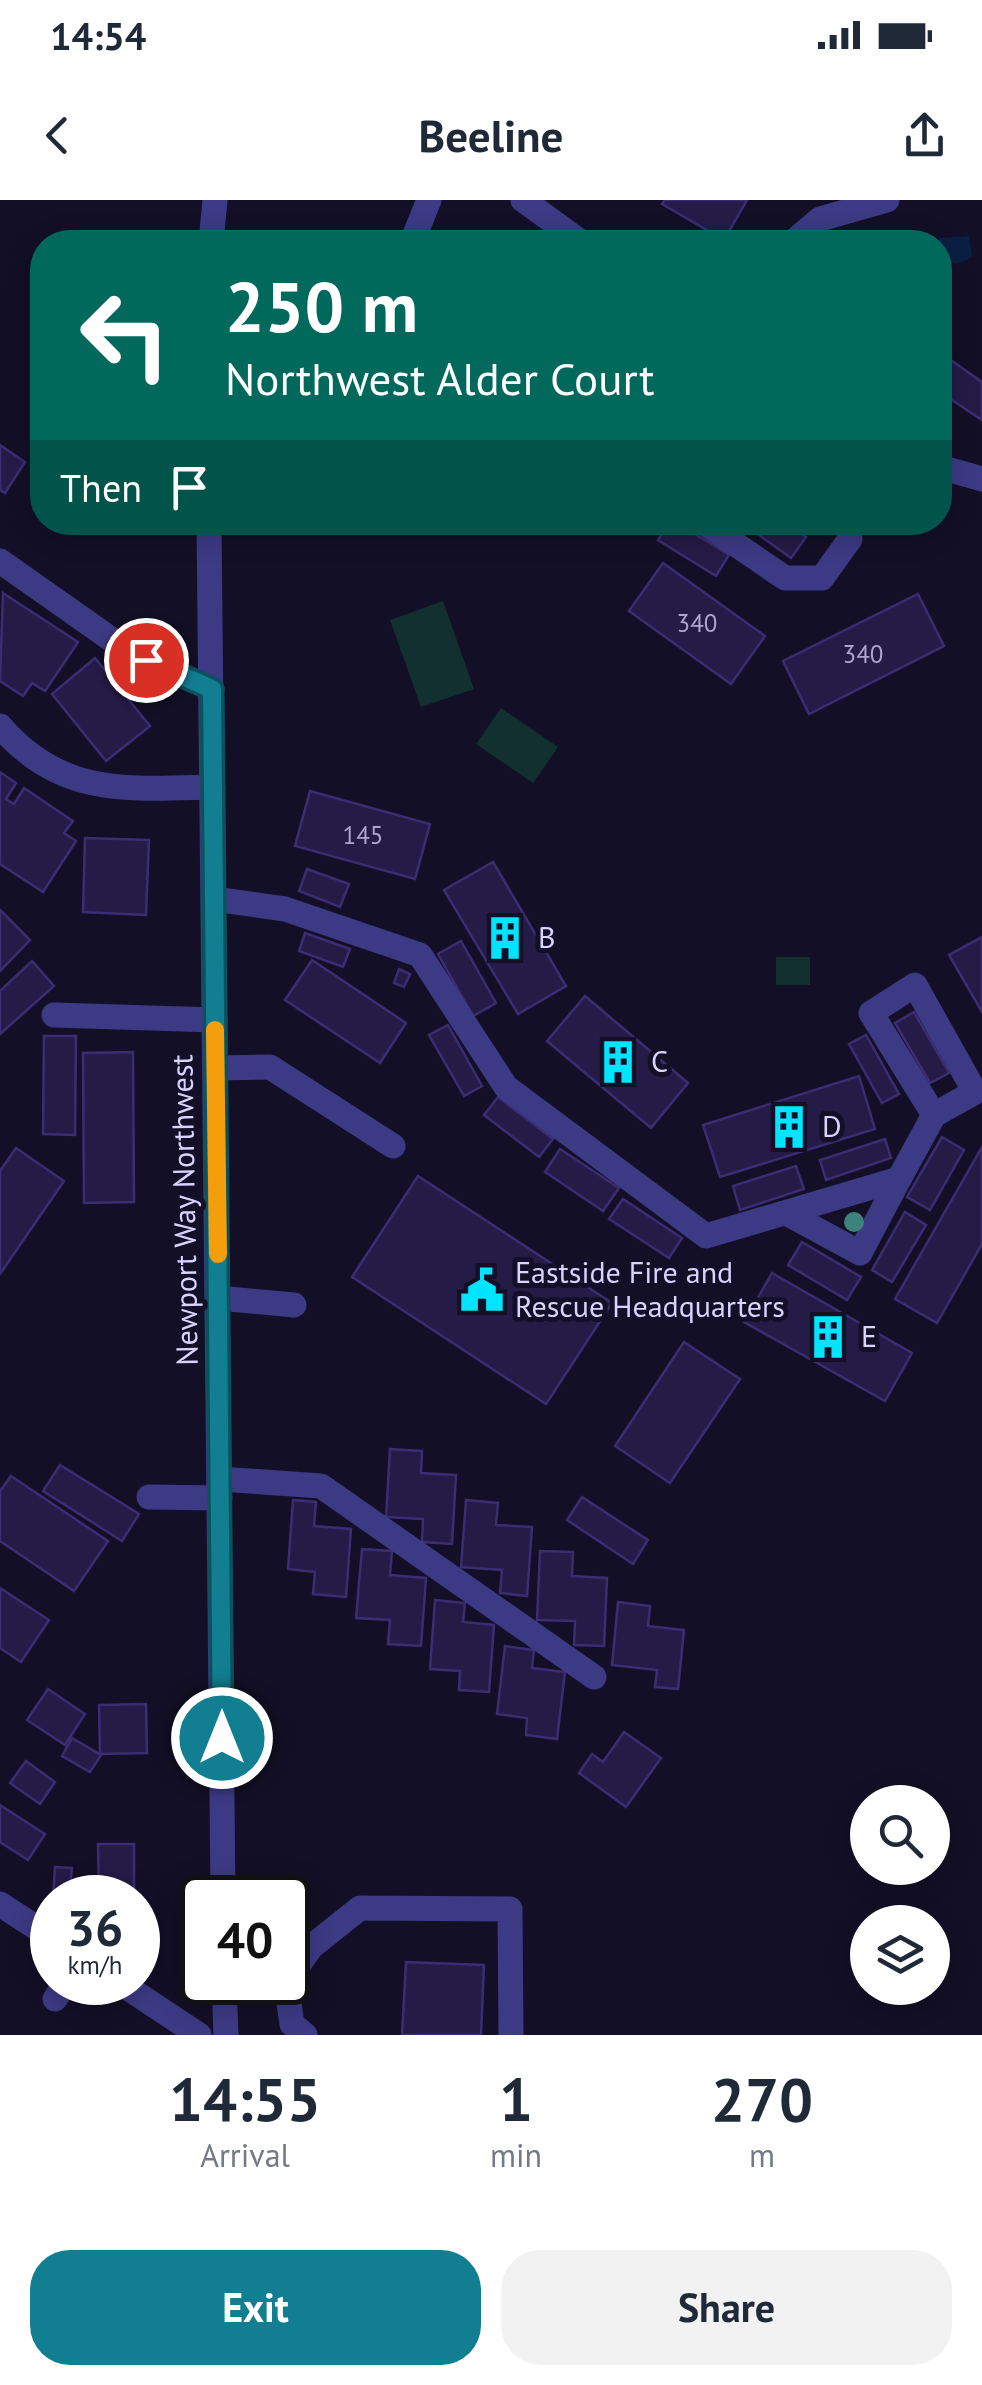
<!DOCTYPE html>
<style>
body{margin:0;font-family:"PT Sans",sans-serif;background:#f2f2f3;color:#1f2937;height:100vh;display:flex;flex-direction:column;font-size:38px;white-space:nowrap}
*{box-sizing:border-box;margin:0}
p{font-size:32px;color:#747a83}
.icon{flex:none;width:55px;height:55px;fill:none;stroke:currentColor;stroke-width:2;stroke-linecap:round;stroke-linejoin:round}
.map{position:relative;height:1835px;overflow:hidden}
.details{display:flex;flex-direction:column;background:#fff;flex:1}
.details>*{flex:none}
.banner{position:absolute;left:30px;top:30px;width:922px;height:305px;border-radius:40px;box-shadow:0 5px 25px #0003;background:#00695c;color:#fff;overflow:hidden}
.tools{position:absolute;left:850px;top:1585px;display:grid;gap:20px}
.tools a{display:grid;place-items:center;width:100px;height:100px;border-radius:50%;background:#fff;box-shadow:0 5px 25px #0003;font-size:50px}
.speed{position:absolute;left:30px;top:1675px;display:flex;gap:20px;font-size:50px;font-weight:700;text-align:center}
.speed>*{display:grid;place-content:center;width:130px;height:130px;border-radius:50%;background:#fff;box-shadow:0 5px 25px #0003;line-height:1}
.speed small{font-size:25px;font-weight:400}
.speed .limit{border:5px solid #111;border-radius:15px;background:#fff;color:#111}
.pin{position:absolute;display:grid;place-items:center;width:85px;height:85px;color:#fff;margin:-42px;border:5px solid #fff;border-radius:50%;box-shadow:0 2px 10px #0007}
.me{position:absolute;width:110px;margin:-55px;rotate:0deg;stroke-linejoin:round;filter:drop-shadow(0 0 8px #0008)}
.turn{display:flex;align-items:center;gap:35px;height:210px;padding:0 30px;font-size:45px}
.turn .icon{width:130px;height:130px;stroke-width:2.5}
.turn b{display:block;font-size:70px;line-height:85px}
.then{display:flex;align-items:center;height:95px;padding:0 30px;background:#0003;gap:20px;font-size:38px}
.eta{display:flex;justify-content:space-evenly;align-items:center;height:170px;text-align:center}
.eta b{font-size:60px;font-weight:700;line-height:70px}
.button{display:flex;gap:20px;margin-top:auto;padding:20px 30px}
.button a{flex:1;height:115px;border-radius:40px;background:#117e91;color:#fff;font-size:40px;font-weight:700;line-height:115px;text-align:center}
.button a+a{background:#f2f2f3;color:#1f2937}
.status{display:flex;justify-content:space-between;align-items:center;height:70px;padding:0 50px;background:#fff;direction:ltr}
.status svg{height:28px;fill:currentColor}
header{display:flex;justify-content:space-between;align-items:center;height:130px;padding:0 30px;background:#fff;font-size:45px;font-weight:700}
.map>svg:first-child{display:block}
</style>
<div class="status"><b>14:54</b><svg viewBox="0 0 49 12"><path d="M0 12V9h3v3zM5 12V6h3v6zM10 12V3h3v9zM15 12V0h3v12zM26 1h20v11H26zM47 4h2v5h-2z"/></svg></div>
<header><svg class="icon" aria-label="back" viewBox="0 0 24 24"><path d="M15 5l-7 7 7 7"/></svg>Beeline<svg class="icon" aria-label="share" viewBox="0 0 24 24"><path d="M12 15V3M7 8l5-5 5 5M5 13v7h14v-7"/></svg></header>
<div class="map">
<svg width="982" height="1835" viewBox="0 0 982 1835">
<rect width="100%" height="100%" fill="#130f26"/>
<g fill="#12302f">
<path d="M443,401l31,88 -53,18 -31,-87z"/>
<path d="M501,508l57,39 -25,36 -57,-39z"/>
<rect x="776" y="757" width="34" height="28"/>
</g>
<path fill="#0a1f44" d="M969,36l3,21 -15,7 -17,-4 -3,-18 4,-4z"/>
<g fill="#241b47" stroke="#3b2d73" stroke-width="2.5">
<path d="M665,0h82l-23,40 -62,-36z"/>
<path d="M948,158l34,24v38l-42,-28v-22z"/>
<path d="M0,245l25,17 -20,31 -5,-3z"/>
<path d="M669,322h7l53,33 -13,21 -58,-36z"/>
<path d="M741,322h45l20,15 -15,21z"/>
<path d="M663,363l102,73 -34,48 -102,-73z"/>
<path d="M3,393l75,49 -33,49 -13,-8 -9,13 -23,-15z"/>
<path d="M918,394l26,52 -135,68 -26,-53z"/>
<path d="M95,458l55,68 -44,35 -54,-67z"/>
<path d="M0,572l16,11 -10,16 8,5 10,-16 49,33 -9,12 12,8 -33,51 -43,-28z"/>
<path d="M310,591l120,33 -15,55 -120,-33z"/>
<path d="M85,638l64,2 -3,75 -63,-3z"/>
<path d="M493,662l73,124 -48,28 -74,-124z"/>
<path d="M307,669l42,15 -9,23 -41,-16z"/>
<path d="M0,710l30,30 -30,31z"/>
<path d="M305,733l45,16 -7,18 -44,-16z"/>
<path d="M982,737v75l-33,-57z"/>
<path d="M461,741l35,62 -23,13 -35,-62z"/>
<path d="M312,760l94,63 -26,40 -95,-63z"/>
<path d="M32,761l22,25 -54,48v-43z"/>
<path d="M399,769l11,5 -6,13 -10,-4z"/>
<path d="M585,796l103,87 -37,45 -104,-87z"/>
<path d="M914,812l35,61 -19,10 -35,-60z"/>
<path d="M448,825l34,61 -18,10 -35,-61z"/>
<path d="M866,835l33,59 -17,9 -33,-59z"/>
<path d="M44,836h32l-1,99 -32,-1z"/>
<path d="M133,852l1,150 -50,1 -1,-150z"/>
<path d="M859,876l16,53 -155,48 -17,-52z"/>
<path d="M498,897l55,42 -14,18 -55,-42z"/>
<path d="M942,937l22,13 -34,60 -23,-13z"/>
<path d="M885,939l6,19 -65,22 -6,-20z"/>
<path d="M982,947v97l-45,79 -42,-24z"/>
<path d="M16,948l48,33 -64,93v-103z"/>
<path d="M560,949l59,39 -16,23 -58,-39z"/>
<path d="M796,966l8,23 -64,21 -7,-24z"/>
<path d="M418,976l194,127 -66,101 -194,-127z"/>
<path d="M623,999l59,39 -13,20 -60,-39z"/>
<path d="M905,1012l21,13 -34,57 -20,-12z"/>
<path d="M802,1042l59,35 -14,23 -59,-35z"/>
<path d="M772,1073l140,80 -27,48 -141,-79z"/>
<path d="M684,1142l56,37 -70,104 -55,-37z"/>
<path d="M390,1249l32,2 -1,22 35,2 -4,69 -30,-2 1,-23 -37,-2z"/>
<path d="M60,1265l79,49 -17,27 -79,-50z"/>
<path d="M11,1276l97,65 -34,50 -74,-50v-50z"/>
<path d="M582,1297l66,43 -15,24 -66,-44z"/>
<path d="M293,1300l23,2 -2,24 37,3 -5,68 -33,-3 2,-22 -27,-3z"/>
<path d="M466,1300l32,3 -2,22 36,2 -5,69 -27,-3 2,-23 -41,-3z"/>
<path d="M362,1349l30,2 -2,24 36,3 -5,68 -33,-2 2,-24 -34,-2z"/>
<path d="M540,1351l33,1 -1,24 35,2 -3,68 -30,-1 1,-24 -38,-1z"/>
<path d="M0,1388l49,32 -28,42 -21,-14z"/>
<path d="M435,1400l30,3 -2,19 31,3 -5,67 -30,-2 1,-19 -30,-2z"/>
<path d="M618,1402l32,4 -2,20 36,4 -6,59 -23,-2 2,-17 -45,-5z"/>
<path d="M505,1446l29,4 -2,18 33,4 -8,67 -31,-4 1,-17 -30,-4z"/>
<path d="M48,1489l37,25 -20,31 -38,-25z"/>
<path d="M146,1504l1,49 -47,1 -1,-49z"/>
<path d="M624,1532l37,26 -35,49 -47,-34 13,-19 11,8z"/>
<path d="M72,1538l29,17 -11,17 -28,-16z"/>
<path d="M26,1561l29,21 -15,22 -30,-21z"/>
<path d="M0,1605l45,29 -17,26 -28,-18z"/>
<path d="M98,1644h36v50h-35z"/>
<path d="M55,1667l17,1 -3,30h-16z"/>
<path d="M406,1762l78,3 -3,70h-79z"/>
</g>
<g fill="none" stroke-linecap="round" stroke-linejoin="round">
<g stroke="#3d3a85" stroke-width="25">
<path d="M523,0l58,42"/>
<path d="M211,42l4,-42"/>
<path d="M412,42l17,-42"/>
<path d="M793,42l27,-23 67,-19"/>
<path d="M940,267l42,12"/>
<path d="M209,322l14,1376"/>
<path d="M703,322l82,56h37l28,-39 -3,-17"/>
<path d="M0,361l125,88 87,40"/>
<path d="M0,526c61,71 127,63 213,61"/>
<path d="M214,699l71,10 135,46 86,132 200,149 193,-57 35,-64 41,-23 -60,-107 -44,28 63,102"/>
<path d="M54,815l161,5"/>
<path d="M216,868l54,-1 123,79"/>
<path d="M790,1015l70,38 39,-74"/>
<path d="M218,1098l76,7"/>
<path d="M220,1279l101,7 273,191"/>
<path d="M149,1297l71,1"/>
<path d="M0,1704l52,34"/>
<path d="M288,1780l23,-33 49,-39 150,1 1,126"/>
<path d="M119,1782l80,53"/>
<path d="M224,1782l2,53"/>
<path d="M286,1782l6,42 13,11"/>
<path d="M224,1785l55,-3"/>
<path d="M55,1799l11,-17"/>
</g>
</g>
<circle fill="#3d827b" cx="854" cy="1022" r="10"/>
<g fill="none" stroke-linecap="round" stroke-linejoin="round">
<g stroke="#0b525e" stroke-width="25">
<path id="route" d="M146,460l66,29 10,1049"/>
</g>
<use href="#route" stroke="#117e91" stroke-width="18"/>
<path stroke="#f59e0b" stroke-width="18" d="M215,830l3,224"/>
</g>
<defs>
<g id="building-bare" transform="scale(3.45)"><path d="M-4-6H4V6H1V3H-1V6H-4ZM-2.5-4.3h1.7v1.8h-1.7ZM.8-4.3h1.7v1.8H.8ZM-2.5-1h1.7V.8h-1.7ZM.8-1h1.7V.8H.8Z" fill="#00e5ff" stroke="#130f26" stroke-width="2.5" paint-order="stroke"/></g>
<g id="civic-bare" transform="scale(3.45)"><path d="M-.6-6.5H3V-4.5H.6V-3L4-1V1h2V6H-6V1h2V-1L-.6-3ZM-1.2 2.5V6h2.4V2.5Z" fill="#00e5ff" stroke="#130f26" stroke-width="2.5" paint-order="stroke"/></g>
</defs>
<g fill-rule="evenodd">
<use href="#building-bare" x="505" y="738"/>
<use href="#building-bare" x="618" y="862"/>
<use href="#building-bare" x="789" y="927"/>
<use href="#civic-bare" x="482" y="1090"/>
<use href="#building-bare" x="828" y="1137"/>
</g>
<g text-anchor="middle" stroke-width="10" stroke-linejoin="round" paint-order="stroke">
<g font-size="25" fill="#aca6d1">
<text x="697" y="432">340</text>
<text x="863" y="463">340</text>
<text x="363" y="644">145</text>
</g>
<g font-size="30" fill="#d9d4ff" stroke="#130f26" text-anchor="start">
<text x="538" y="748">B</text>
<text x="651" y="872">C</text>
<text x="822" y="937">D</text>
<text x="515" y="1083">Eastside Fire and<tspan x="515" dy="34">Rescue Headquarters</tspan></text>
<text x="861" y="1147">E</text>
</g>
<g font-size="30" fill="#d9d4ff" stroke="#130f26">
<text transform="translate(185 1010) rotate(-91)" y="10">Newport Way Northwest</text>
</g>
</g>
</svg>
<div class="tools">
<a><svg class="icon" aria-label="search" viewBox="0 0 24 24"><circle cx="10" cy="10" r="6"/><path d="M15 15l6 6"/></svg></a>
<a><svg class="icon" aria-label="layers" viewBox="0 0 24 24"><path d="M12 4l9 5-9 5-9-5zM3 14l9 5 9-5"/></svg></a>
</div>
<div class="speed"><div>36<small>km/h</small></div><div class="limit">40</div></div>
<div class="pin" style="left:146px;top:460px;background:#d93025"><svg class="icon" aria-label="arrive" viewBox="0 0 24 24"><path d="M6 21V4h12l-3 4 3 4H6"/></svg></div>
<svg class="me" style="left:222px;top:1538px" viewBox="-20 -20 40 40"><circle r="17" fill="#117e91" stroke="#fff" stroke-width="3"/><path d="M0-11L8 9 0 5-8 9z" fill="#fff"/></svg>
<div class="banner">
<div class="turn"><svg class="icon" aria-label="left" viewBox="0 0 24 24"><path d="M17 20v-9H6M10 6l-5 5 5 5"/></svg><div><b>250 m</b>Northwest Alder Court</div></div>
<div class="then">Then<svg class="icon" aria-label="arrive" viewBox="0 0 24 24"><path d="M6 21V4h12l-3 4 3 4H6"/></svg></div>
</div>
</div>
<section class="details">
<div class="eta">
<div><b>14:55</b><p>Arrival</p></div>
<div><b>1</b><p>min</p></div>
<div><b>270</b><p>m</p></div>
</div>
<div class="button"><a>Exit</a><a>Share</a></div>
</section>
